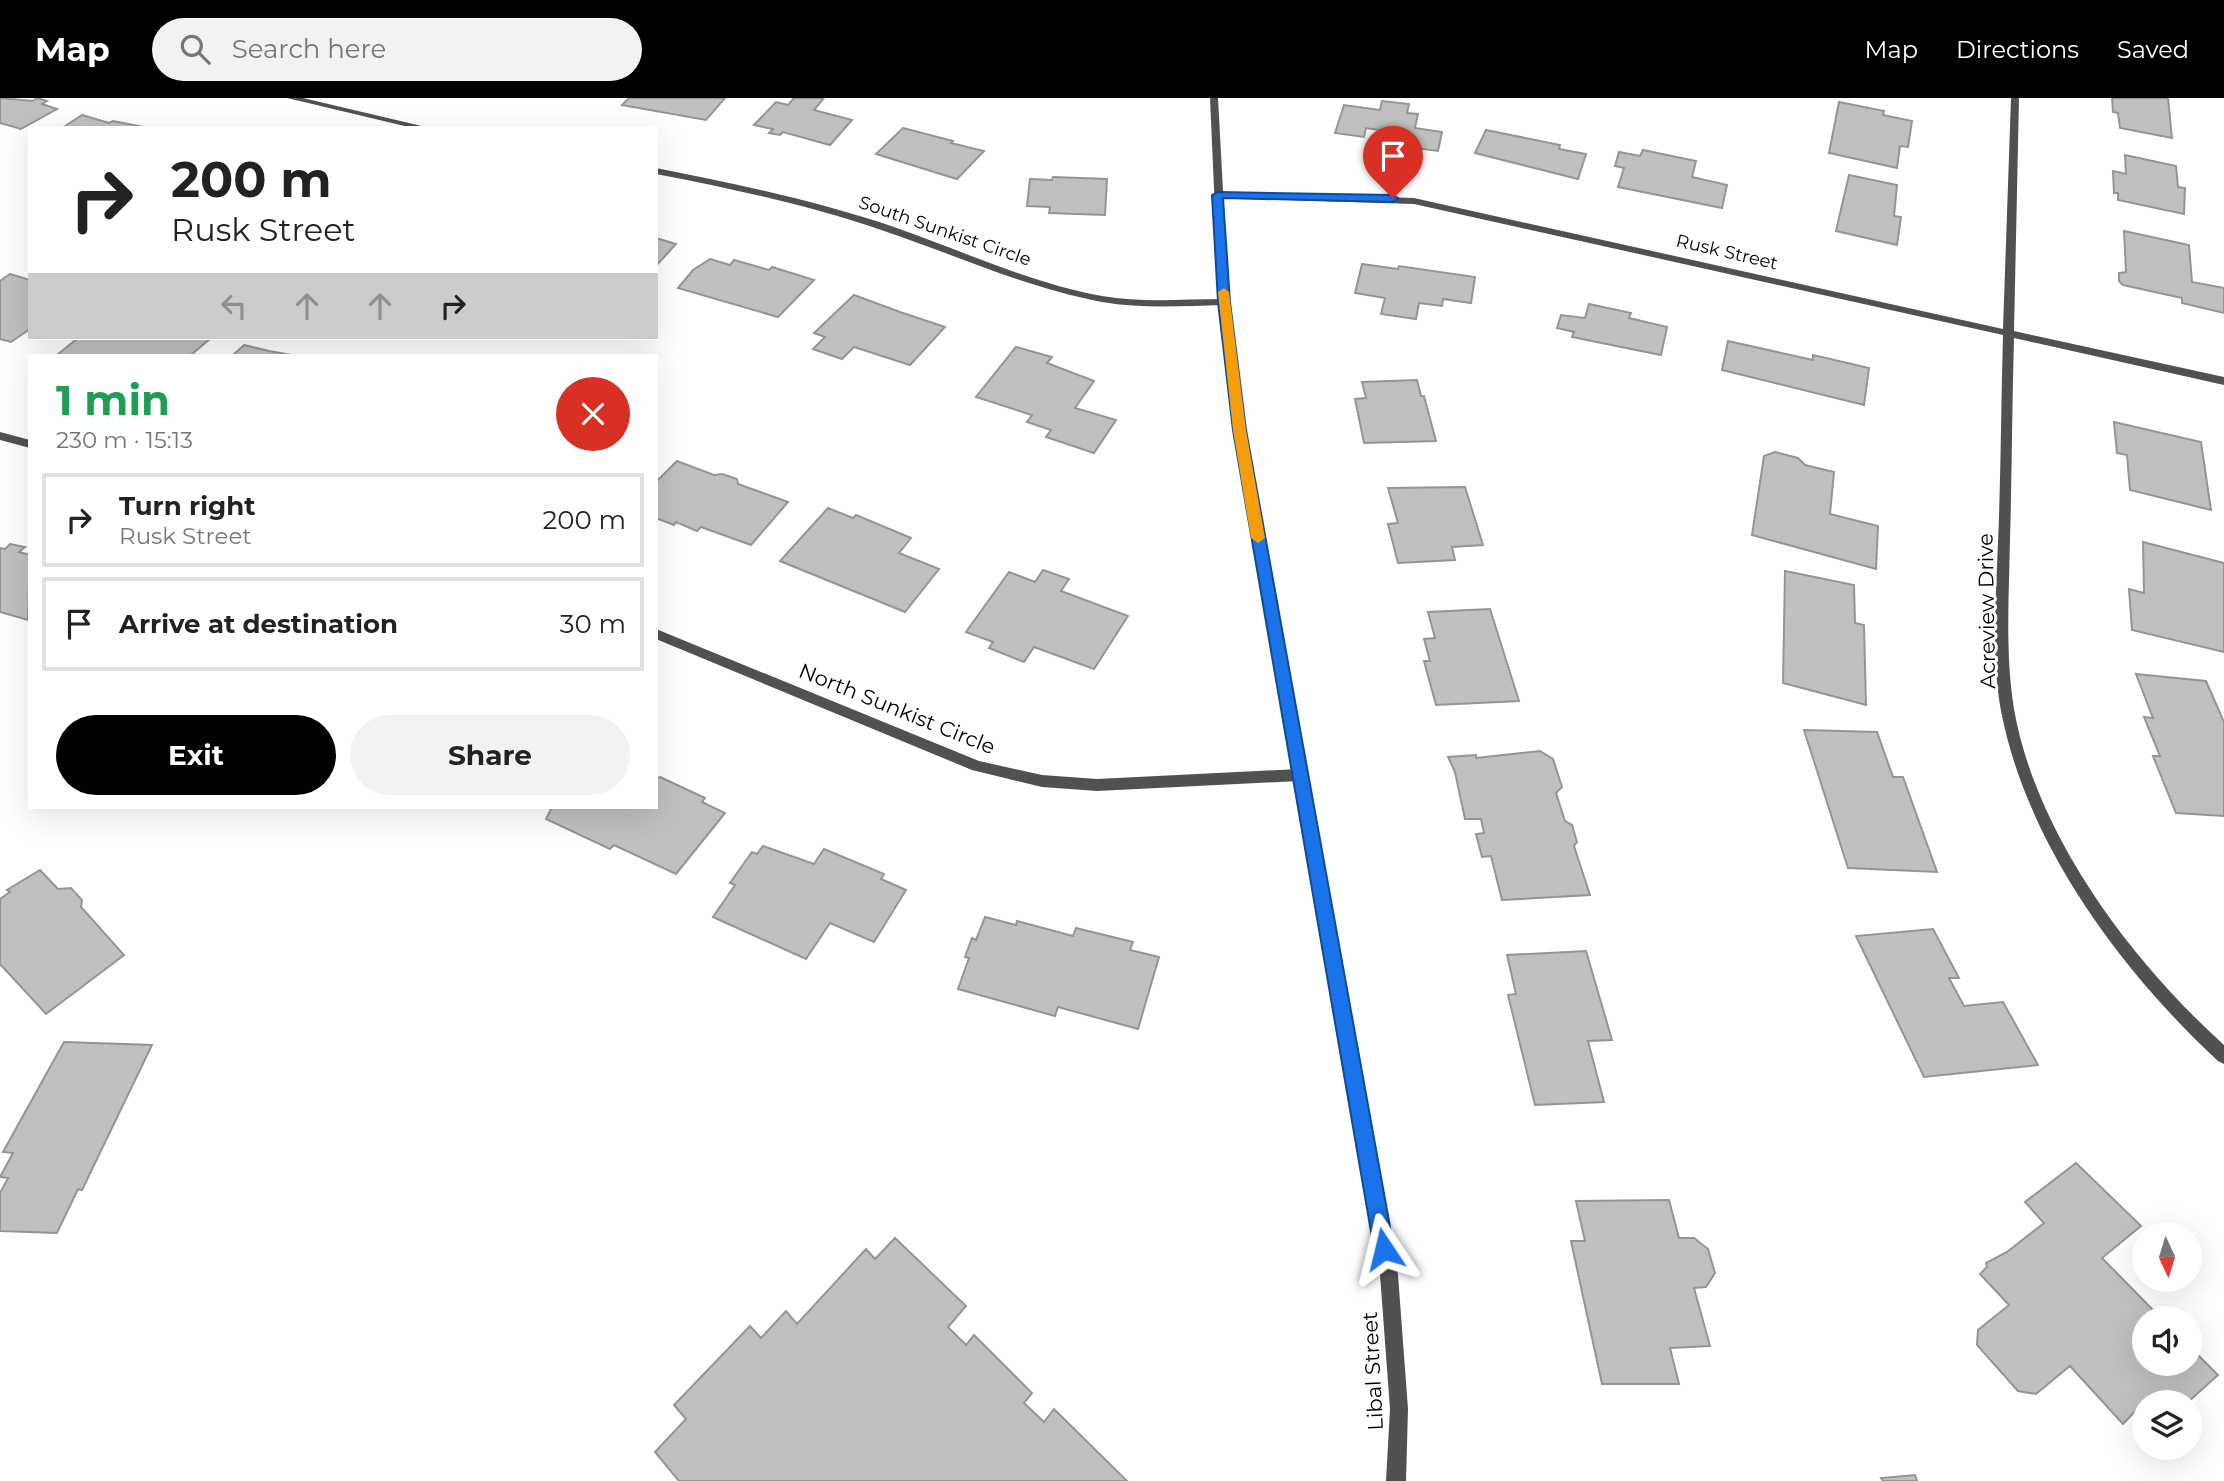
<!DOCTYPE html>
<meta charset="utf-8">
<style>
body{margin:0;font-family:Montserrat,sans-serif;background:#f2f2f2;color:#222;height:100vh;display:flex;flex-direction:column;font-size:26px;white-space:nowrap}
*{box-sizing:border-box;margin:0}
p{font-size:23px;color:#767676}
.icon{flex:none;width:38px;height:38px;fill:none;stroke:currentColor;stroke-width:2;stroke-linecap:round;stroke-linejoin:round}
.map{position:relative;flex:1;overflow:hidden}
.panel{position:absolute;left:28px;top:256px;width:630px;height:455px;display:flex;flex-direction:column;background:#fff;border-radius:0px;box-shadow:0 7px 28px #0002}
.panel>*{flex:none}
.hud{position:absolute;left:28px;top:28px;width:630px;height:214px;border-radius:0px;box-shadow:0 7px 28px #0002;background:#fff;color:#222;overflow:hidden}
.needle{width:46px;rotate:176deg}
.controls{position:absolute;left:2132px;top:1124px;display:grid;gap:14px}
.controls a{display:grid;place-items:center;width:70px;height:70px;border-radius:50%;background:#fff;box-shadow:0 7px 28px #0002;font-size:35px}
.pin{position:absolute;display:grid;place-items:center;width:60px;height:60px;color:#fff;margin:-72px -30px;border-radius:50% 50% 50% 0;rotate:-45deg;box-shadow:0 0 7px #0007}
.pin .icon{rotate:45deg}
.me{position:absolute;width:77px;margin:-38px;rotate:350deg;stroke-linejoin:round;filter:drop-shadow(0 0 5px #0008)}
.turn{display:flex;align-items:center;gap:24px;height:147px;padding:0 28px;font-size:32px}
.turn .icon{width:91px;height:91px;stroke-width:2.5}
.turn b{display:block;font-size:49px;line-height:60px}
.lanes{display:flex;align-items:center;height:66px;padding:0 28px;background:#0003;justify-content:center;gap:35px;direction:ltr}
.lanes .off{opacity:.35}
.round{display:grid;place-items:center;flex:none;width:74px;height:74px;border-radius:37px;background:#f2f2f2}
.overview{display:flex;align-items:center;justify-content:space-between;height:119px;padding:0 28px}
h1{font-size:42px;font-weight:700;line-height:52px;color:#1e9e55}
.cta{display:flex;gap:14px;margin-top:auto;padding:14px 28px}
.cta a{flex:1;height:80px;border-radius:42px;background:#000;color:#fff;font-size:28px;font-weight:700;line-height:80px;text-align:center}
.cta a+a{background:#f2f2f2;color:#222}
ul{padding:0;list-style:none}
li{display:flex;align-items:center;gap:21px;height:94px;margin:0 14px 10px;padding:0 14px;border:4px solid #e0e0e0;border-radius:0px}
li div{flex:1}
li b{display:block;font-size:26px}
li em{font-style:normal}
header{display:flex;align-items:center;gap:42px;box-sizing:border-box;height:98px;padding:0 35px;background:#000;color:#fff}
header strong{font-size:33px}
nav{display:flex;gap:38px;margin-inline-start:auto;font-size:24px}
.search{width:490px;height:63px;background:#f2f2f2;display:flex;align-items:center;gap:18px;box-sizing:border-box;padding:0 24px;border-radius:38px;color:#767676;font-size:26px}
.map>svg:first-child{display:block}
</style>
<header>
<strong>Map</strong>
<div class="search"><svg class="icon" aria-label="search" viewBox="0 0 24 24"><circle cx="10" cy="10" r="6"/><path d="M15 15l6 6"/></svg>Search here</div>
<nav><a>Map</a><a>Directions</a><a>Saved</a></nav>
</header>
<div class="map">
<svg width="2224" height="1383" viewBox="0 0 2224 1383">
<rect width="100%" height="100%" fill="#fff"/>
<g fill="#c0c0c0" stroke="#959595" stroke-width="2">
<path d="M0,0l33,3 4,-3 10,3 -5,3 15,5 -36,20 -21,-6z"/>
<path d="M629,0h96l-19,22 -84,-15z"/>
<path d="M794,0h30l-10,12 38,10 -22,25 -47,-13 -3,3 -11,-2 4,-4 -19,-4 22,-23 12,3z"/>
<path d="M2112,0h56l4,40 -52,-10 -2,-15 -5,-1z"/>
<path d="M1382,3l27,3 -2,9 11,1 -3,14 27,4 -4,19 -54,-7 3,-13 -21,-3 -2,9 -29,-4 9,-28 36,5z"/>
<path d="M1839,4l45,9 -1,4 29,6 -4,26 -8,-1 -3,22 -68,-15z"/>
<path d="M82,17l27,8 4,-2 36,7h-87z"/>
<path d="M903,30l50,13 -2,2 33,8 -27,28 -81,-25z"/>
<path d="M1486,32l74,15 -1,4 27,5 -8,25 -103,-26z"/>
<path d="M1643,52l53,11 -4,16 35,8 -5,23 -104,-21 6,-19 -9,-2 4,-14 21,4z"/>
<path d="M2125,57l51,11 2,21 7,1 -1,26 -66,-14v-7h-4l-1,-22 13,3z"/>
<path d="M1849,77l48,10 -3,31 7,1 -4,28 -61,-14z"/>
<path d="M1053,79l54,2 -2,36 -56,-2 1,-6 -23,-1 3,-27 22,1z"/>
<path d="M2124,133l65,14 3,37 32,6v25l-42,-10v-5l-59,-13 -4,-4v-8l7,-1z"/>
<path d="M656,140l20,6 -20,22z"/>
<path d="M710,161l20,6 4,-5 35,10 3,-3 42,13 -36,37 -100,-29 15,-18z"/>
<path d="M1362,166l36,5 1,-3 76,11 -4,26 -28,-4 -1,7 -23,-3 -3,16 -35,-5 4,-16 -30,-5z"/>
<path d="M10,176l20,6v49l-19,13 -11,-3v-58z"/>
<path d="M854,197l46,17 45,15 -35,38 -56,-18 -12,12 -29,-10 12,-12 -11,-4z"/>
<path d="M1589,206l42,9 -2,5 38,9 -6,28 -89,-18 2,-5 -17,-4 4,-13 24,3z"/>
<path d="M78,240h133l-20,17h-134z"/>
<path d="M1728,243l85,19v-5l56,13 -5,37 -142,-35z"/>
<path d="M244,247l25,6 22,4h-58z"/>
<path d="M1016,249l36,10 -5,6 47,18 -19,27 41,12 -22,33 -48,-16 5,-7 -24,-8 5,-7 -56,-18z"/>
<path d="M1417,282l4,16h3l12,45 -72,2 -9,-44 11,-1 -4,-16z"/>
<path d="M2114,324l87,20 10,68 -81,-20 -3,-35 -10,-2z"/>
<path d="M1775,354l23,6 7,7 29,7 -4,42 48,12 -2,43 -124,-34 12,-79z"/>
<path d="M677,363l37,14 8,-1 15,5 1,5 50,18 -37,43 -50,-18 -4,4 -21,-9 -2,3 -18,-7v-36z"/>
<path d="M1465,389l18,58 -31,2 3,13 -57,3 -10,-39 10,-1 -10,-35z"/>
<path d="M828,410l25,10 3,-3 55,23 -12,15 40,16 -34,43 -125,-51z"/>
<path d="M2143,444l81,21v89l-92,-22 -3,-41 15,4z"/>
<path d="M10,446l15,3 -6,5 11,3 -2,65 -28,-8v-64l5,1z"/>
<path d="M1043,472l26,9 -8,12 67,25 -34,53 -60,-22 -10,15 -35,-14 4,-6 -27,-10 43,-60 26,10z"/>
<path d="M1785,473l69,14 1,38 9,2 2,80 -83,-22z"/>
<path d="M1490,511l29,92 -83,4 -12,-44h6l-6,-22 11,-1 -7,-26z"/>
<path d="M2136,576l70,7 18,41v94l-48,-3 -23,-57h7l-16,-39 9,1z"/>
<path d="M1804,632l73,2 16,45h10l34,95 -89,-4z"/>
<path d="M1540,653l13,8 9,28 -6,6 9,28 7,4 5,17 -3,4 16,49 -88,5 -11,-44 -9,1 -6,-23 8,-1 -3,-14h-16l-10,-47 -7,-15 28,-2v3z"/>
<path d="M660,679l45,21 -3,4 23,11 -49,61 -62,-29 -4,4 -64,-30 6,-12h104v-27z"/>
<path d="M763,748l51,18 10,-15 60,25 -3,5 25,11 -32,52 -44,-19 -24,36 -93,-42 22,-32 -5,-2 22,-31 5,2z"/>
<path d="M40,772l18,19 13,-1 11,12 -1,7 43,48 -78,59 -46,-50v-65l10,-7 -3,-2z"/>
<path d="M985,819l31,8 1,-4 56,15 3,-8 8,2 49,12 -3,8 29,7 -21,72 -80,-22 -3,9 -97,-27 11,-31 -4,-1 7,-19 4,2z"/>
<path d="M1933,831l26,49h-10l15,28 39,-4 35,63 -114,12 -68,-141z"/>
<path d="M1586,853l26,89 -24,1 16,61 -69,3 -27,-110 8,-1 -9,-39z"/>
<path d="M64,944l88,3 -70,145 -4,-1 -21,44 -57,-2v-38l8,-15 -8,-1 13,-24 -10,-1z"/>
<path d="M2076,1065l65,63 -39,32 59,60h-17v45h45v-17l29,29 -30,27h-35l-2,-3 -7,3 -21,22 -53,-58 -34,28 -18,-3 -41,-46 1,-15 31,-25 -29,-31 7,-7 -1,-4 21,-11 37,-29 -19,-21z"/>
<path d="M1669,1102l10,38h15l14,11 7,24 -9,14 -12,1 16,58 -40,2 9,36h-77l-31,-143h14l-9,-40z"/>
<path d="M895,1140l71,68 -18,21 18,18 8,-10 58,58 -8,10 20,19 10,-13 73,72h-448l-24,-29 31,-33 -12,-14 76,-79 11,12 25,-27 11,13 69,-75 9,10z"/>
<path d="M1915,1377l2,6h-34l-2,-3z"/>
</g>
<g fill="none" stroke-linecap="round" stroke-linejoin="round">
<g fill="#515151" fill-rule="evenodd">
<path d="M287,0h16l127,30h-17z"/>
<path d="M2011,0h8l-5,233 210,46v8l-210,-47c-2,67 -2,134 -4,201 -1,57 -5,114 4,170 22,126 117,252 210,336v19l-6,-3c-97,-90 -191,-216 -217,-350 -10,-55 -5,-113 -3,-169 3,-69 3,-138 5,-207l-589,-131 -196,-6 -5,-3 5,-3 196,6 589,131z"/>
<path d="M656,70c81,16 161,33 238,59 69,24 136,56 208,69 40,7 81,3 122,3l5,3 -5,3c-41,1 -82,4 -122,-3 -76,-14 -146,-47 -218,-71 -75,-26 -151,-42 -228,-57z"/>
<path d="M0,334l30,8v8l-30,-8z"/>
<path d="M656,531l323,132 63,14 55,4 202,-10 5,2 2,4 -2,4 -5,2 -202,10 -55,-4 -70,-17 -316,-131z"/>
</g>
<path fill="#515151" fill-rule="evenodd" d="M1210,0h8l11,204 16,128 153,845 10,134 -2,72h-20l4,-72 -10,-134 -147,-845 -14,-128z"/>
</g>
<path fill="#1a73e8" stroke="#114b97" stroke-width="2" d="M1218,94l175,3 5,3 -5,4 -170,-4 7,104 16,128 148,819 -3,7 -7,3 -7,-3 -3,-7 -141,-819 -15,-128 -6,-107z"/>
<path fill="#f59e0b" d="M1224,190l5,4 17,138 19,108 -7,5 -7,-5 -18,-108 -15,-138z"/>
<g text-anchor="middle" stroke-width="6" stroke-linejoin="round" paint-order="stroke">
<g font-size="18" fill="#000" stroke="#fff">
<text transform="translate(945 133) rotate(19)" y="6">South Sunkist Circle</text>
<text transform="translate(1727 154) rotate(13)" y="6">Rusk Street</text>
</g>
<g font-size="21" fill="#000" stroke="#fff">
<text transform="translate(1987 513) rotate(-91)" y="7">Acreview Drive</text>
<text transform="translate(897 611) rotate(22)" y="7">North Sunkist Circle</text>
<text transform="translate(1373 1273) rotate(-93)" y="7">Libal Street</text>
</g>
</g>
</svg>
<div class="controls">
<a><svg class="needle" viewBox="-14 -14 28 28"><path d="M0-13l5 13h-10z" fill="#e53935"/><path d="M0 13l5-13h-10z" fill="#767676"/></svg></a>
<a><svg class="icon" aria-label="sound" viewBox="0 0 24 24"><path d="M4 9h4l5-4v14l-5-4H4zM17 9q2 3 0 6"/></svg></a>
<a><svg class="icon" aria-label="layers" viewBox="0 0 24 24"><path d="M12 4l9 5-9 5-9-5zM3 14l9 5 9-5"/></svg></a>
</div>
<div class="pin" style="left:1393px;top:100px;background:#d93025"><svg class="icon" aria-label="arrive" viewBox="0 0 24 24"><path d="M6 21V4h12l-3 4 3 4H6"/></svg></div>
<svg class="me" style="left:1384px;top:1151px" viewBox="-20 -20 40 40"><path d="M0-17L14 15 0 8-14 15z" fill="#1a73e8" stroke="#fff" stroke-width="4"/></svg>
<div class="hud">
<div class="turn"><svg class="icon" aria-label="right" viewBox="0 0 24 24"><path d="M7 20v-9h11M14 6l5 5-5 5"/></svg><div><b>200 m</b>Rusk Street</div></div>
<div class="lanes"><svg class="icon off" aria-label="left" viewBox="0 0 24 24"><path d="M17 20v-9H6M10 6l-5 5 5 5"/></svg><svg class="icon off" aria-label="ahead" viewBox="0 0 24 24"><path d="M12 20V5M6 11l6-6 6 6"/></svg><svg class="icon off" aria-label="ahead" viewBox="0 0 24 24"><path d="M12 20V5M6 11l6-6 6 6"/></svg><svg class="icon" aria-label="right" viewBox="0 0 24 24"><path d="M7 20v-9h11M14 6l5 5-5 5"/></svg></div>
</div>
<section class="panel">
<div class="overview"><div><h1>1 min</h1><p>230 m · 15:13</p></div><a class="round" style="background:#d93025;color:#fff"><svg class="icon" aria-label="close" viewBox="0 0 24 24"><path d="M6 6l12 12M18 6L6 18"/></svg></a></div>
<ul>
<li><svg class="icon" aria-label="right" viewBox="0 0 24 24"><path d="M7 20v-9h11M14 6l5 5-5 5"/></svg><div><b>Turn right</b><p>Rusk Street</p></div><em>200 m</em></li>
<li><svg class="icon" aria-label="arrive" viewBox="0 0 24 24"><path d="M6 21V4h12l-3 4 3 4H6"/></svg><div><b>Arrive at destination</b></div><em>30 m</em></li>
</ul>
<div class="cta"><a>Exit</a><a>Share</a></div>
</section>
</div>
